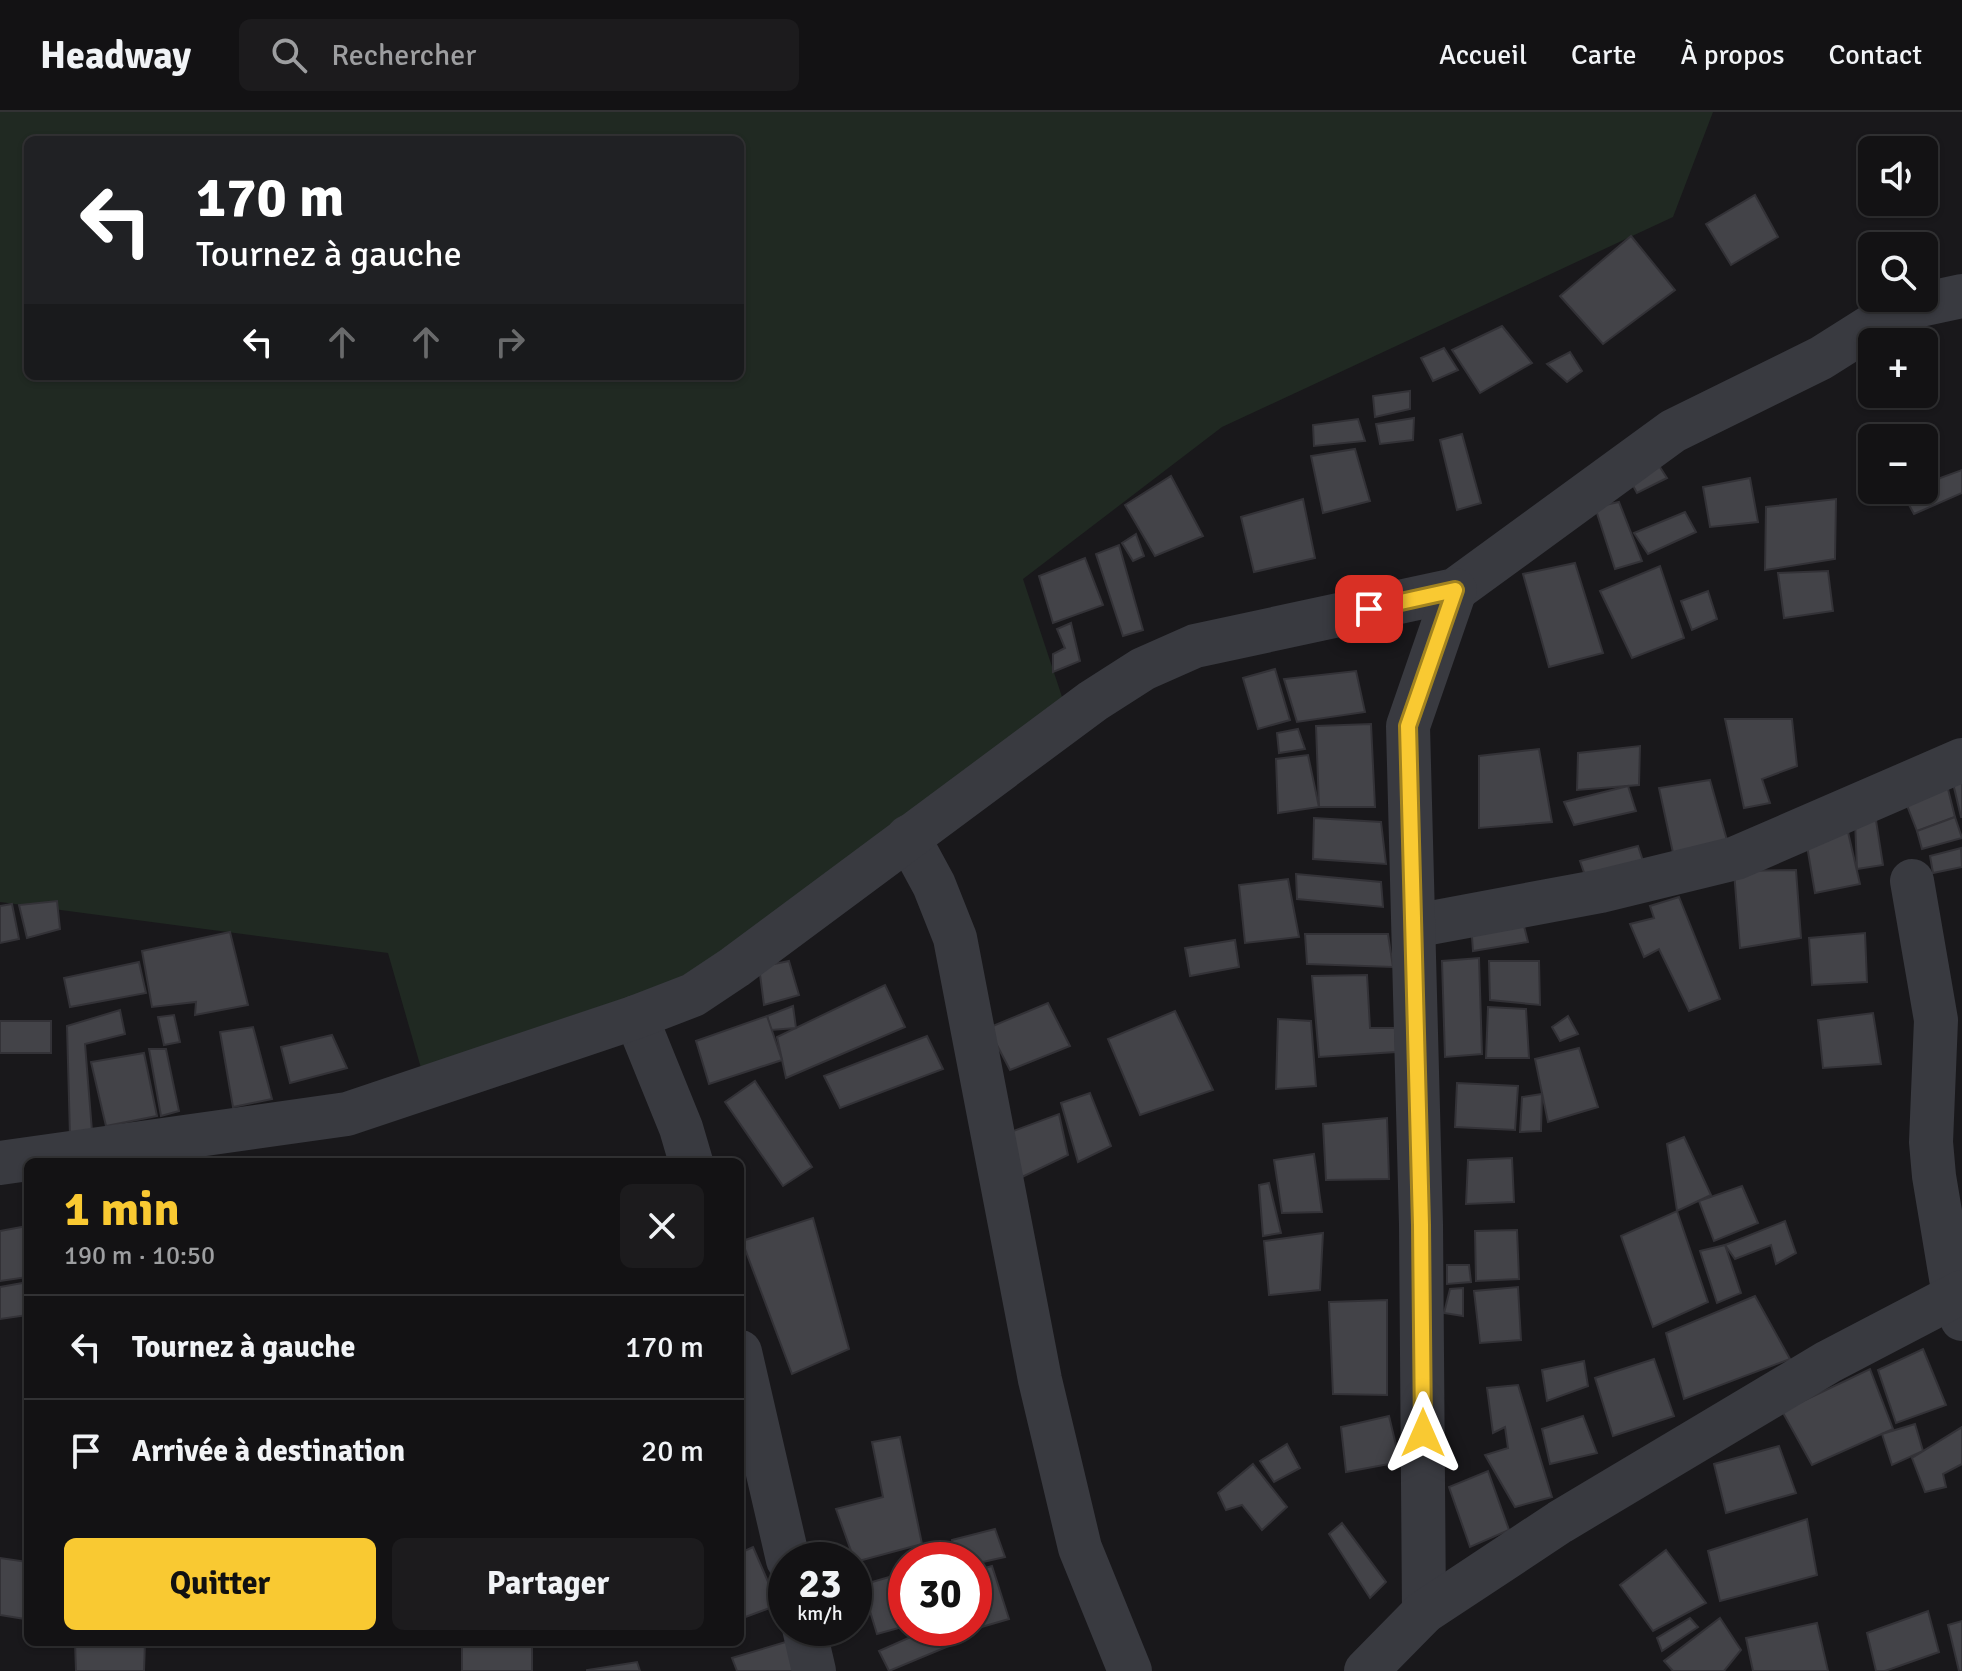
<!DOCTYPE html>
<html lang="fr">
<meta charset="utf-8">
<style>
body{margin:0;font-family:Signika,sans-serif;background:#1c1b1d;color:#f1f3f6;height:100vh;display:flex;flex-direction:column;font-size:30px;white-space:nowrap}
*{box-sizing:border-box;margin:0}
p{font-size:26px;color:#9d9ea0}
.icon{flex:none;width:44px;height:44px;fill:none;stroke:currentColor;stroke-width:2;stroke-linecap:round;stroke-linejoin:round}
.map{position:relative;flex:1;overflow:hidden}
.panel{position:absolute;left:24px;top:1046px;width:720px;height:488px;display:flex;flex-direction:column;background:#131214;border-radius:12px;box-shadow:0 2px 6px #0004,0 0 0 2px #323234}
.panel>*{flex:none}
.guide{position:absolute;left:24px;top:24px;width:720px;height:244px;border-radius:12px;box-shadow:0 2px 6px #0004,0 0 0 2px #323234;background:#202124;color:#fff;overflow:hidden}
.fabs{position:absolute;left:1858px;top:24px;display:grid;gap:16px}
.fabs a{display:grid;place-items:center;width:80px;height:80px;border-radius:12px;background:#131214;box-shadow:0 2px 6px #0004,0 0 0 2px #323234;font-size:40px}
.speed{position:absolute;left:768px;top:1430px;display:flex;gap:16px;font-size:40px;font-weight:700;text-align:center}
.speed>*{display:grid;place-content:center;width:104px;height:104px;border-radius:50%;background:#131214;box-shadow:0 2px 6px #0004,0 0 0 2px #323234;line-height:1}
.speed small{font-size:20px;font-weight:400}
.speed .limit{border:12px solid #d22;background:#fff;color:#111}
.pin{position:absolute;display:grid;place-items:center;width:68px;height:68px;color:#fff;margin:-34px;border-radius:16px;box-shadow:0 4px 12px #0006}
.me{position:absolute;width:88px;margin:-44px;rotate:0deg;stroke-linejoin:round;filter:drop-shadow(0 0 6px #0008)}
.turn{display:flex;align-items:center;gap:28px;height:168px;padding:0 40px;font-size:36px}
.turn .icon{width:104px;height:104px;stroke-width:2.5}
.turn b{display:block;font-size:56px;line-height:68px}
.lanes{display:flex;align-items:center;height:76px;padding:0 40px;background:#0003;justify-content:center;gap:40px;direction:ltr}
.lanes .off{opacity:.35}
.round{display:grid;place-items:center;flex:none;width:84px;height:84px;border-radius:12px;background:#1c1b1d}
.summary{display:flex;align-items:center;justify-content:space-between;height:136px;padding:0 40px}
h1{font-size:48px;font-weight:700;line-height:60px;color:#f9c932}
.button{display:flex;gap:16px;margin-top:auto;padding:16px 40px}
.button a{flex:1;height:92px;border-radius:12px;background:#f9c932;color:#111;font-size:32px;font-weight:700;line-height:92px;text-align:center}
.button a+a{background:#1c1b1d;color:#f1f3f6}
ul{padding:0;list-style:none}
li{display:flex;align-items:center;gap:24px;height:104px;padding:0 40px;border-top:2px solid #323234}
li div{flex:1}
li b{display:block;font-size:30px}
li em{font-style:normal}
header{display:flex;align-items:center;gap:48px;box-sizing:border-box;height:112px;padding:0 40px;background:#131214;border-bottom:2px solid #323234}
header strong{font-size:38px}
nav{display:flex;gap:44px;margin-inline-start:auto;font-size:28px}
.search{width:560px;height:72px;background:#1c1b1d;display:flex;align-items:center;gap:20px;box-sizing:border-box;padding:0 28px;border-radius:12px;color:#9d9ea0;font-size:30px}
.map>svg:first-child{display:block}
</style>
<header>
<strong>Headway</strong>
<div class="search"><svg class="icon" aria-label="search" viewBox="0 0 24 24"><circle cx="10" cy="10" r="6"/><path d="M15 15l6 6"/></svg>Rechercher</div>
<nav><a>Accueil</a><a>Carte</a><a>À propos</a><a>Contact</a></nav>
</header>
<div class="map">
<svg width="1962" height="1559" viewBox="0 0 1962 1559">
<rect width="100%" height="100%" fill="#19181b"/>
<path fill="#202922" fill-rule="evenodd" d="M0,0h1713l-40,105 -451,210 -199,152 45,136 -373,268 -272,92 -35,-122 -388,-51zM28,28h712v236h-712z"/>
<g fill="#434348" stroke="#333237" stroke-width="2">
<path d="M1755,83l23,42 -47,28 -25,-41z"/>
<path d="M1631,124l44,54 -72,54 -43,-48z"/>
<path d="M1502,214l30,37 -52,30 -28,-43z"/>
<path d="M1444,236l14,22 -25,11 -12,-23z"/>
<path d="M1570,240l12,19 -15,11 -20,-18z"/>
<path d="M1410,279v18l-35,8 -2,-21z"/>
<path d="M1414,306l-1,22 -33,4 -4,-20z"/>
<path d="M1358,307l7,22 -51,5 -1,-21z"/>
<path d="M1462,322l19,69 -24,7 -17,-70z"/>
<path d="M1355,337l15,52 -47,12 -12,-57z"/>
<path d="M1656,349l11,17 -30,15 -11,-20z"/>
<path d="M1962,358v23l-48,21 -12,-22 22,-2v-6z"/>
<path d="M1171,364l32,60 -48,20 -30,-51z"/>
<path d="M1750,366l8,44 -48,5 -7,-40z"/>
<path d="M1303,387l12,59 -61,14 -13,-55z"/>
<path d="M1836,387l-1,60 -70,11 1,-63z"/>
<path d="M1619,390l23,59 -27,8 -20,-62z"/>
<path d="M1685,400l11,20 -48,22 -14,-21z"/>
<path d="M1136,422l8,22 -11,5 -11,-18z"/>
<path d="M1119,433l24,85 -20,6 -27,-82z"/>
<path d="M1085,446l18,47 -50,18 -14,-47z"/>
<path d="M1575,451l28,90 -54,14 -26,-93z"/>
<path d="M1660,454l24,72 -52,20 -32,-67z"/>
<path d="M1828,459l5,40 -49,7 -6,-45z"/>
<path d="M1708,479l9,28 -25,11 -11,-29z"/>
<path d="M1071,511l9,38 -27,11v-18l12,-6 -8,-19z"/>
<path d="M1275,557l15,51 -32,9 -15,-51z"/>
<path d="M1356,559l9,41 -68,10 -13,-43z"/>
<path d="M1725,607h67l5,47 -35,13 8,24 -26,5z"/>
<path d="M1371,612l4,83h-56l-3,-81z"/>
<path d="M1298,617l7,20 -26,4 -2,-20z"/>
<path d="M1640,634l-1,39 -62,5 1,-37z"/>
<path d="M1539,637l13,73 -73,6v-72z"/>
<path d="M1308,643l11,52 -41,6 -2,-54z"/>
<path d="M1962,663v42h-1l-9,-38z"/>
<path d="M1945,665l10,40 -38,14 -14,-36z"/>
<path d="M1710,668l20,71 -55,11 -16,-74z"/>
<path d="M1628,674l8,25 -62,14 -10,-23z"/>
<path d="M1875,702l8,51 -26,4 -2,-48z"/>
<path d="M1955,705l7,21 -40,11 -5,-18z"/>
<path d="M1314,706l67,4 5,42 -73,-5z"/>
<path d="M1848,720l12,52 -45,9 -9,-53z"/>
<path d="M1638,734l8,24 -59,11 -7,-20z"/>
<path d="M1961,736l1,19 -29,6 -3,-17z"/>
<path d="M1796,758l5,68 -61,10 -6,-77z"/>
<path d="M1296,762l85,8 2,25 -86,-8z"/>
<path d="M1288,767l11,58 -54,6 -6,-58z"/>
<path d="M1679,785l41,102 -31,12 -30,-62 -15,8 -14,-33 24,-6 -4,-12z"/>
<path d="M57,789l3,28 -33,9 -8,-33z"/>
<path d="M12,792l7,35 -19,4v-37z"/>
<path d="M1521,802l7,28 -55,9 -2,-28z"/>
<path d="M230,820l18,73 -53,10 1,-13 -44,5 -10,-56z"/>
<path d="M1865,821l2,49 -55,3 -3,-47z"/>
<path d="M1305,822h83l5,33 -86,-3z"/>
<path d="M1235,828l4,27 -49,9 -5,-28z"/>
<path d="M1479,846l3,96 -37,3 -3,-96z"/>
<path d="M789,849l10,34 -35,10 -5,-38z"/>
<path d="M1489,849h50l1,44 -50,-5z"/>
<path d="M139,850l7,31 -76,14 -6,-29z"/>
<path d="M1367,863l3,53h25l1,24 -77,5 -7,-81z"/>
<path d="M885,873l20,42 -119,51 -9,-41z"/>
<path d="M1048,891l22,43 -60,24 -22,-42z"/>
<path d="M793,894l3,22 -25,2 -4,-14z"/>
<path d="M1488,895l38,2 3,49h-43z"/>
<path d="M120,898l5,24 -40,10 7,87 -22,5 -3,-110z"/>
<path d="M1175,899l38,79 -73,25 -32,-76z"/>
<path d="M1873,901l8,51 -58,4 -5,-48z"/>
<path d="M174,903l6,27 -16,3 -6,-28z"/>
<path d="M767,904l15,44 -73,24 -13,-43z"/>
<path d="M1568,904l10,18 -18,7 -8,-14z"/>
<path d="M1278,907l33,2 5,65 -40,3z"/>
<rect x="0" y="909" width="51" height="32"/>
<path d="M253,915l19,72 -39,8 -13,-75z"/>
<path d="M332,923l15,33 -57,15 -9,-36z"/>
<path d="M927,924l16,33 -103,39 -16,-32z"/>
<path d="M1579,936l19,59 -50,15 -13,-63z"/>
<path d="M149,937h17l13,62 -18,5z"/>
<path d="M144,941l13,63 -51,10 -15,-64z"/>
<path d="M755,969l57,86 -29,19 -58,-84z"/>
<path d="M1457,971l61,3 -3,44 -60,-3z"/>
<path d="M1090,981l21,53 -33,16 -17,-59z"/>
<path d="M1542,982l-1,37 -21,1 2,-35z"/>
<path d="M1059,1002l9,41 -48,23 -12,-45z"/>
<path d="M1387,1006l2,61 -63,1 -3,-56z"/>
<path d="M1684,1025l27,58 -34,16 -10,-67z"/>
<path d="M1314,1042l8,58 -40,1 -8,-53z"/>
<path d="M1512,1046l2,44 -48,2 2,-44z"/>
<path d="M1269,1071l12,50 -18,3 -4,-51z"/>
<path d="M1742,1074l16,37 -44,18 -15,-40z"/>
<path d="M1677,1099l31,91 -55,25 -32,-91z"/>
<path d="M813,1106l36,131 -57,25 -50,-133z"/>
<path d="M1785,1109l11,32 -20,11 -5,-19 -36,14 -10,-14z"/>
<path d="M27,1114l1,51 -28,4v-50z"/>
<path d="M1517,1118l2,49 -43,2 -1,-50z"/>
<path d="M1323,1121l-3,57 -51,5 -5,-54z"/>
<path d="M1725,1133l16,48 -24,10 -17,-52z"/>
<path d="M1447,1153h22l2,17 -24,2z"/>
<path d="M28,1170v33l-28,4v-32z"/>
<path d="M1518,1175l3,53 -41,3 -6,-52z"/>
<path d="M1463,1176v28l-19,-3 6,-24z"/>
<path d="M1755,1184l35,63 -106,40 -18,-66z"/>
<path d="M1387,1188v95l-54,-1 -4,-92z"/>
<path d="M1923,1237l23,56 -50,18 -18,-53z"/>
<path d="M1654,1247l20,57 -61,20 -18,-58z"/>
<path d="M1584,1249l4,25 -41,15 -5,-31z"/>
<path d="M1870,1257l23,60 -81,36 -30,-54z"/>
<path d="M1518,1273l34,112 -37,10 -30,-52 23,-7 -3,-21 -12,6 -6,-45z"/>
<path d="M1389,1304l11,46 -54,10 -5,-45z"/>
<path d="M1583,1304l14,37 -47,11 -8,-35z"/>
<path d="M1915,1312l8,27 -31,14 -10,-31z"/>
<path d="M1962,1315v37l-19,10 3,13 -21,5 -13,-34z"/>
<path d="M900,1325l22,107 -67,18 -19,-53 47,-12 -11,-55z"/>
<path d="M1287,1332l13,24 -26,14 -14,-21z"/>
<path d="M1779,1334l17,47 -70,20 -12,-49z"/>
<path d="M1253,1352l34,43 -25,23 -20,-25 -16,5 -8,-17z"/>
<path d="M1488,1359l21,59 -39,17 -21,-60z"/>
<path d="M1807,1407l10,56 -97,26 -12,-50z"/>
<path d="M1342,1411l44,59 -16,16 -41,-64z"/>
<path d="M995,1417l10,28 -31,7v-4h-18l-4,-20z"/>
<path d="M753,1435l25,58 -38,14v-66z"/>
<path d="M1666,1438l40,53 -53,28 -33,-46z"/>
<path d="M0,1446l28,4v45l-3,12 -25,-4z"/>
<path d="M992,1454l17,53 -48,14 -1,-5h14v-57z"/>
<path d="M906,1460v54l-29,8 -15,-49z"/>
<path d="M1928,1499l11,41 -54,19h-9l-9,-38z"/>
<path d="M1690,1506l8,9 -36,24 -5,-13z"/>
<path d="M1720,1506l21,32 -17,21h-51l-9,-10z"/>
<path d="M1962,1509v50h-3l-11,-46z"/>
<path d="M1817,1511l11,48h-75l-7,-33z"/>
<path d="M931,1516h10l8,18 -60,25 -10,-20z"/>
<path d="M789,1529l8,30h-60l-5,-13z"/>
<path d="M75,1530h70l-1,29h-68z"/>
<rect x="462" y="1530" width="70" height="29"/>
<path d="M637,1550l3,9h-53v-1z"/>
</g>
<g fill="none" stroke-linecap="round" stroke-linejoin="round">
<g stroke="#393a40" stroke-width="44">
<path d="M908,725l26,48 21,53 85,442 40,168 50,123"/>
<path d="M1912,769l24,139 -5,122 3,34 20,120 8,23"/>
<path d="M1414,814l187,-35 135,-33 226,-98"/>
<path d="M636,905l45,111 10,34"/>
<path d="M0,1051l347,-49 289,-97 57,-22 42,-28 358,-266 50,-32 52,-23 260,-56 218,-159 148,-73 76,-48 65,-14"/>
<path d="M740,1240l48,208"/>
<path d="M1424,1500l-3,-387 -13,-499 47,-136"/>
<path d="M804,1516l10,43"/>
<path d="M1366,1559l58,-59 136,-90 268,-160 134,-70"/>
</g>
</g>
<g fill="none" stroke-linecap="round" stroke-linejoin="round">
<g stroke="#a28320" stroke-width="20">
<path id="route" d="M1369,497l86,-19 -47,136 13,499 2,208"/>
</g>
<use href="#route" stroke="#f9c932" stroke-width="14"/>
</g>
</svg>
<div class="fabs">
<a><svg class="icon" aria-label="sound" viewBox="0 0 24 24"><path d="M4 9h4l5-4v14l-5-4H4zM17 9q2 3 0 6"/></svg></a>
<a><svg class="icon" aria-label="search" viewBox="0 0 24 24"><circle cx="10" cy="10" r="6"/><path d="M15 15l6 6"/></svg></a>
<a>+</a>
<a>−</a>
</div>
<div class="speed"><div>23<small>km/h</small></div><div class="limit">30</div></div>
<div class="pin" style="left:1369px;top:497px;background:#d93025"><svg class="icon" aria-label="arrive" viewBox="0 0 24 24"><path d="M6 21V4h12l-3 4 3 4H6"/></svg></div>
<svg class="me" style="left:1423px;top:1321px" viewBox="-20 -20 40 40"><path d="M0-17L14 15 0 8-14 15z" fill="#f9c932" stroke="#fff" stroke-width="4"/></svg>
<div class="guide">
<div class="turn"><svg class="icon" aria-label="left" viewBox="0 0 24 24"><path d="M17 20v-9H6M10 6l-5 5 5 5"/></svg><div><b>170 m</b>Tournez à gauche</div></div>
<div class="lanes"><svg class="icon" aria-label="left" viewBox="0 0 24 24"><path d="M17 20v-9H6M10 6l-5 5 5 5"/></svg><svg class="icon off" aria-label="ahead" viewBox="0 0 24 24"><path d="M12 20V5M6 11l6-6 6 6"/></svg><svg class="icon off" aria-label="ahead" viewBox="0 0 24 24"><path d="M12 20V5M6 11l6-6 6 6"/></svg><svg class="icon off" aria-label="right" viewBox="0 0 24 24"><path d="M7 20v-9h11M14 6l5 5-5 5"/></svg></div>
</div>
<section class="panel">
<div class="summary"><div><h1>1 min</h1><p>190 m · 10:50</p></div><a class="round"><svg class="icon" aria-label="close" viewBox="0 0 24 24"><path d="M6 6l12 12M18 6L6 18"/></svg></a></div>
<ul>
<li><svg class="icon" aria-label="left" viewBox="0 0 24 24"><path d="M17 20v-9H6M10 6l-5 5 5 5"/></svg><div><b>Tournez à gauche</b></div><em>170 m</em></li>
<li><svg class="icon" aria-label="arrive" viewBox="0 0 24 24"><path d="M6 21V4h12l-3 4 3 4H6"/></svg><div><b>Arrivée à destination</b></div><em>20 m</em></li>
</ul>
<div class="button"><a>Quitter</a><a>Partager</a></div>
</section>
</div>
